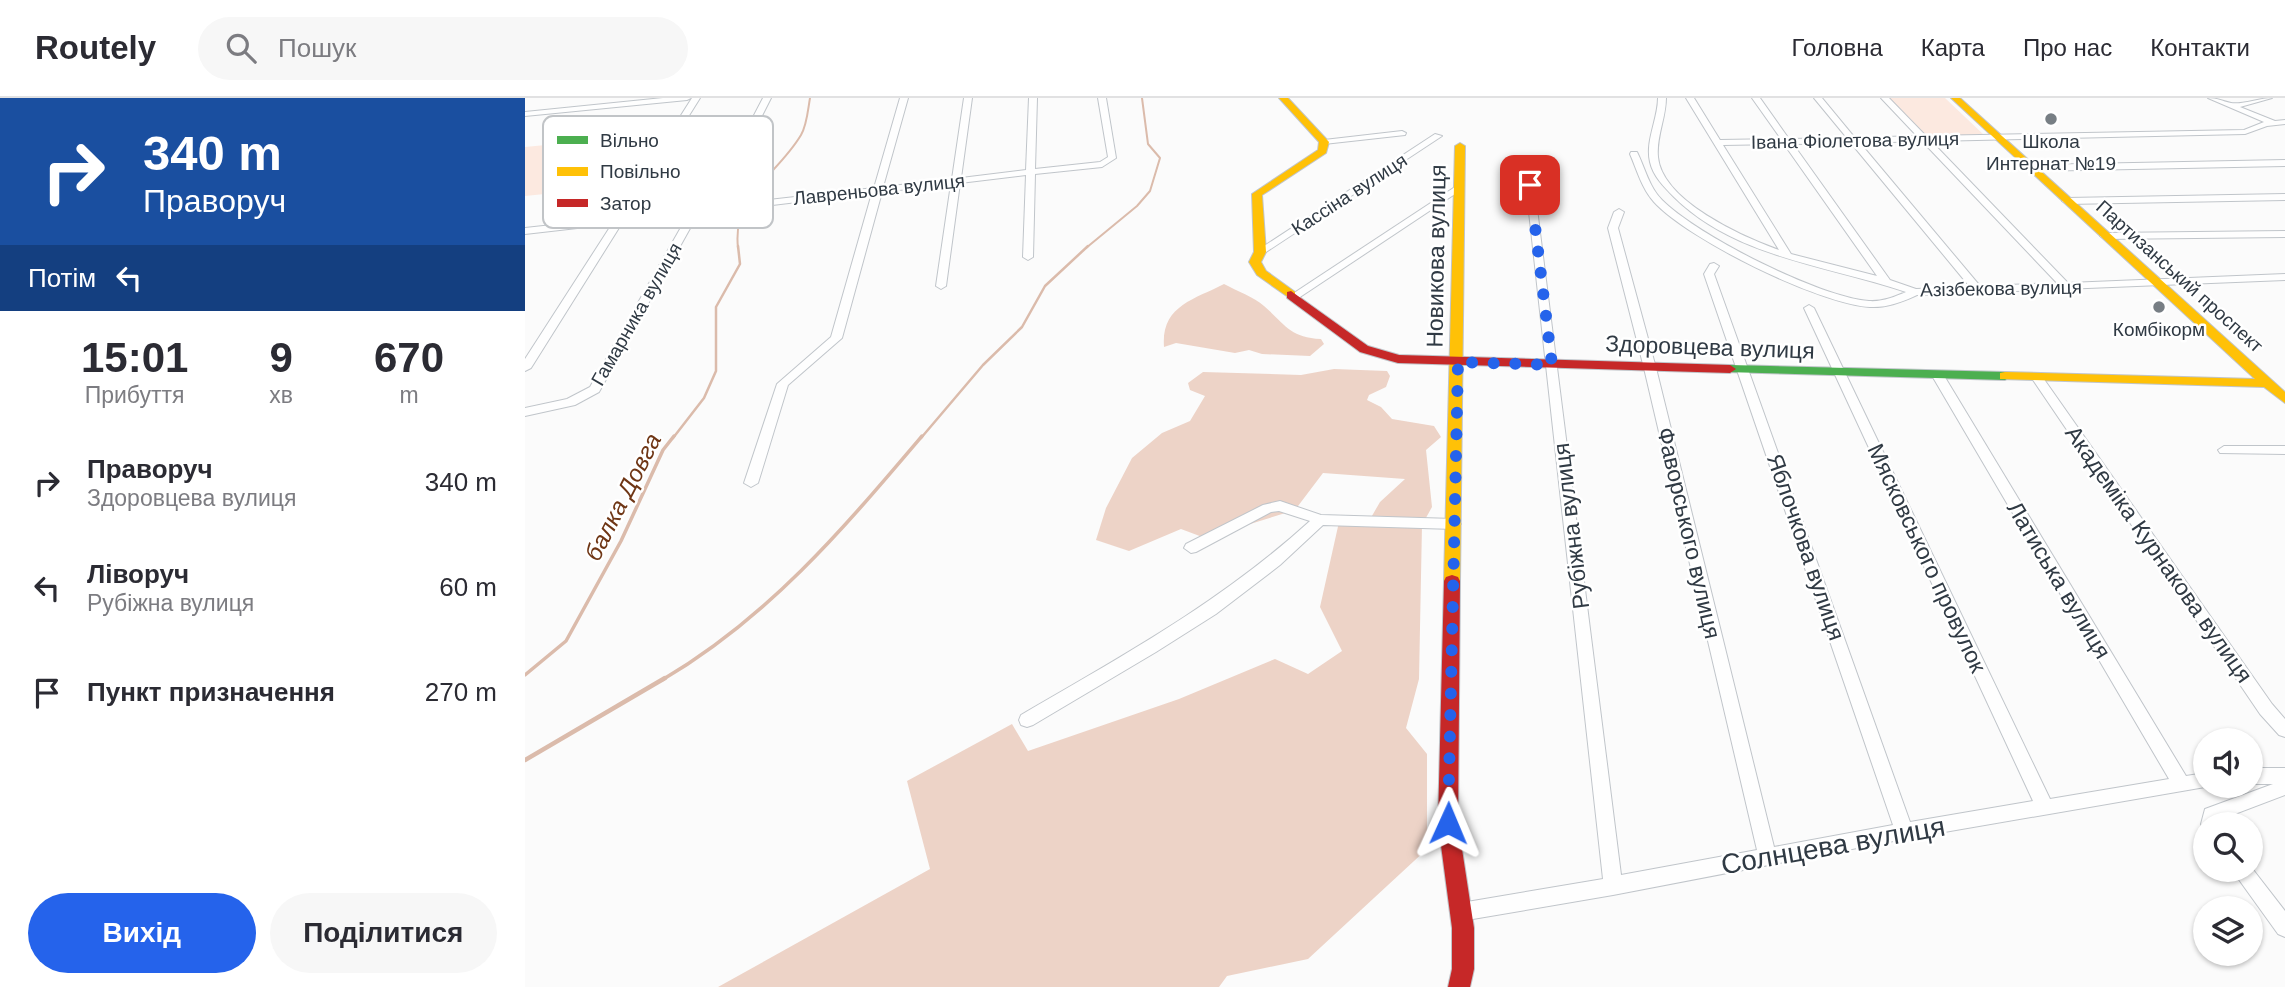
<!DOCTYPE html>
<html lang="uk">
<meta charset="utf-8">
<style>
body{margin:0;font-family:Arial,sans-serif;background:#f7f7f7;color:#2b2b33;height:100vh;display:flex;flex-direction:column;font-size:26px;white-space:nowrap}
*{box-sizing:border-box;margin:0}
p{font-size:23px;color:#7c7c81}
.icon{flex:none;width:38px;height:38px;fill:none;stroke:currentColor;stroke-width:2;stroke-linecap:round;stroke-linejoin:round}
.map{position:relative;flex:1;overflow:hidden}
.details{display:flex;flex-direction:column;background:#fff;width:525px}
.details>*{flex:none}
.hud{background:#1a4fa0;color:#fff;overflow:hidden}
.controls{position:absolute;left:1668px;top:630px;display:grid;gap:14px}
.controls a{display:grid;place-items:center;width:70px;height:70px;border-radius:50%;background:#fff;box-shadow:0 2px 5px #0004;font-size:35px}
.pin{position:absolute;display:grid;place-items:center;width:60px;height:60px;color:#fff;margin:-30px;border-radius:14px;box-shadow:0 4px 10px #0006}
.me{position:absolute;width:77px;margin:-38px;rotate:1deg;stroke-linejoin:round;filter:drop-shadow(0 0 5px #0008)}
.turn{display:flex;align-items:center;gap:24px;height:147px;padding:0 28px;font-size:32px}
.turn .icon{width:91px;height:91px;stroke-width:2.5}
.turn b{display:block;font-size:49px;line-height:60px}
.then{display:flex;align-items:center;height:66px;padding:0 28px;background:#0003;gap:14px;font-size:26px}
.eta{display:flex;justify-content:space-evenly;align-items:center;height:119px;text-align:center}
.eta b{font-size:42px;font-weight:700;line-height:49px}
.primary-button{display:flex;gap:14px;margin-top:auto;padding:14px 28px}
.primary-button a{flex:1;height:80px;border-radius:42px;background:#2563eb;color:#fff;font-size:28px;font-weight:700;line-height:80px;text-align:center}
.primary-button a+a{background:#f7f7f7;color:#2b2b33}
ul{padding:0;list-style:none}
li{display:flex;align-items:center;gap:21px;height:105px;padding:0 28px}
li div{flex:1}
li b{display:block;font-size:26px}
li em{font-style:normal}
header{display:flex;align-items:center;gap:42px;box-sizing:border-box;height:98px;padding:0 35px;background:#fff;border-bottom:2px solid #e1e1e2}
header strong{font-size:33px}
nav{display:flex;gap:38px;margin-inline-start:auto;font-size:24px}
.search{width:490px;height:63px;background:#f7f7f7;display:flex;align-items:center;gap:18px;box-sizing:border-box;padding:0 24px;border-radius:38px;color:#7c7c81;font-size:26px}
main{display:flex;flex:1;min-height:0}
.map>svg:first-child{display:block}
</style>
<header>
<strong>Routely</strong>
<div class="search"><svg class="icon" aria-label="search" viewBox="0 0 24 24"><circle cx="10" cy="10" r="6"/><path d="M15 15l6 6"/></svg>Пошук</div>
<nav><a>Головна</a><a>Карта</a><a>Про нас</a><a>Контакти</a></nav>
</header>
<main>
<section class="details">
<div class="hud">
<div class="turn"><svg class="icon" aria-label="right" viewBox="0 0 24 24"><path d="M7 20v-9h11M14 6l5 5-5 5"/></svg><div><b>340 m</b>Праворуч</div></div>
<div class="then">Потім<svg class="icon" aria-label="left" viewBox="0 0 24 24"><path d="M17 20v-9H6M10 6l-5 5 5 5"/></svg></div>
</div>
<div class="eta">
<div><b>15:01</b><p>Прибуття</p></div>
<div><b>9</b><p>хв</p></div>
<div><b>670</b><p>m</p></div>
</div>
<ul>
<li><svg class="icon" aria-label="right" viewBox="0 0 24 24"><path d="M7 20v-9h11M14 6l5 5-5 5"/></svg><div><b>Праворуч</b><p>Здоровцева вулиця</p></div><em>340 m</em></li>
<li><svg class="icon" aria-label="left" viewBox="0 0 24 24"><path d="M17 20v-9H6M10 6l-5 5 5 5"/></svg><div><b>Ліворуч</b><p>Рубіжна вулиця</p></div><em>60 m</em></li>
<li><svg class="icon" aria-label="arrive" viewBox="0 0 24 24"><path d="M6 21V4h12l-3 4 3 4H6"/></svg><div><b>Пункт призначення</b></div><em>270 m</em></li>
</ul>
<div class="primary-button"><a>Вихід</a><a>Поділитися</a></div>
</section>
<div class="map">
<svg width="1760" height="889" viewBox="0 0 1760 889">
<rect width="100%" height="100%" fill="#fbfbfb"/>
<g fill="#fce9e0">
<path d="M1363,0h57l40,38 -59,1z"/>
<path d="M143,35l-34,52 -109,11v-49z"/>
</g>
<g fill="#edd3c7">
<path d="M699,186c13,7 30,13 40,22 22,19 25,31 57,33l3,5 -14,12 -48,-2 -13,-4 -14,3 -59,-10 -12,4c-3,-41 29,-47 60,-63z"/>
<path d="M809,271l53,2 3,5 -4,11 -17,8 -2,5 14,7 11,12 42,7 7,11 -15,13 6,57 -10,18 -3,154 -13,49 21,26v95l-119,110 -81,17 -8,11h-501l212,-118 -23,-88 105,-57 16,27 151,-52 96,-40 33,15 34,-23 -22,-44 19,-85 30,-1 11,-19 25,-23 -82,-6 -28,37 -90,28 -24,-9 -52,22 -33,-11 10,-32 26,-50 30,-25 28,-12 15,-25 -15,-6 -2,-7 15,-11 98,3z"/>
</g>
<g fill="none" stroke-linecap="round" stroke-linejoin="round">
<g stroke="#dbbbab" stroke-width="2">
<path d="M213,150c-6,-54 38,-71 63,-113 6,-10 7,-26 9,-37"/>
<path d="M561,150l51,-42 13,-15 10,-33 -12,-14 -6,-46"/>
</g>
<g stroke="#dbbbab" stroke-width="2.5">
<path d="M148,340l31,-40 12,-27v-64l24,-43 -2,-18"/>
<path d="M396,340l62,-73 39,-38 23,-41 43,-40"/>
</g>
<g stroke="#dbbbab" stroke-width="3.5">
<path d="M0,577l41,-34 55,-100 42,-91 11,-14"/>
<path d="M137,582c107,-63 181,-151 260,-244"/>
</g>
<path stroke="#dbbbab" stroke-width="4.5" d="M0,662l140,-82"/>
<g stroke="#c0c5ca" stroke-width="2">
<g id="street">
<path d="M138,0h28l-4,2 -162,16v-4z"/>
<path d="M167,0h8l-74,118 80,-9 57,-109h8l-55,108 158,-18 26,-90h8l-25,89 69,-8 12,-81h8l-11,80 65,-8 3,-72h8l-2,71 65,-7 8,-5 -10,-59h8l10,60 -14,9 -67,7 -2,83 -5,3 -5,-3 3,-82 -66,8 -14,103 -5,3 -5,-3 15,-102 -69,8 -40,146 -54,47 -30,98 -7,4 -7,-4 33,-99 54,-47 41,-144 -174,21 -99,178 -24,13 -50,11v-8l42,-9 23,-12 98,-172 -66,8 -91,145 -6,3v-12l87,-135 -87,10v-6l91,-10z"/>
<path d="M1133,0h8c0,20 -10,39 -8,59 4,44 85,80 121,93l-93,-152h8l26,42 61,-1 -29,-41h8l29,41 58,-1 -33,-40h8l33,40 62,-2 -36,-38h8l37,38 318,-6 20,-8 -56,-24c9,0 14,3 23,5 10,2 29,-5 41,-5l-32,9 35,14 10,-1v4l-18,2 -22,8 -314,7 137,142 217,-9v6l-368,15c-15,7 -31,13 -47,12 -51,-3 -181,-67 -216,-105 -12,-13 -17,-32 -24,-48l1,-2h6c8,16 12,35 25,48 36,36 157,97 207,101 13,1 25,-4 37,-9 -79,-27 -170,-34 -232,-95 -10,-10 -21,-21 -24,-35 -5,-21 8,-43 8,-64zM1397,43l135,142 -77,3 -120,-143zM1326,45l119,144 -54,2 -26,-9 -97,-136zM1259,46l93,132 -86,-22 -68,-109z"/>
<path d="M877,33l4,2 -1,2 -81,9 -4,-2 4,-2z"/>
<path d="M910,36l7,2 -179,118 -8,-2z"/>
<path d="M1760,62v6l-253,5 -4,-3 4,-3z"/>
<path d="M1015,67l4,3 -10,17 87,690 136,-25 -113,-482 -36,-140 6,-16 5,-3 5,3 -6,16 38,140 118,479 119,-22 -189,-551 6,-10 4,-1 5,3 -5,8 196,548 123,-21 -229,-493 5,-3 5,3 236,491 119,-20 -238,-405 2,-2h8l2,2 243,402 19,-3v13h6l-307,53 -291,56 -152,26 -7,-2 -3,-7 3,-7 7,-2 142,-24 -77,-694 11,-19z"/>
<path d="M933,87l4,3 -1,2 -164,109h-8l-1,-2z"/>
<path d="M1760,96v6l-218,4 -5,-3 5,-3z"/>
<path d="M1760,133v6l-180,2 -5,-3 5,-3z"/>
<path d="M1512,276l4,1 231,329 13,15v18l-6,-2 -19,-21 -229,-337z"/>
<path d="M1699,348h61v8l-65,-1 -2,-3z"/>
<path d="M755,403l41,14 133,4 7,5 -7,5 -131,-4 -43,40 -64,49 -60,38 -123,73 -6,2 -6,-2 -2,-5 2,-5c103,-60 200,-113 289,-194l-31,-10 -8,1 -75,40 -5,1 -7,-5 2,-4 77,-39z"/>
<path d="M1726,670h34v27l-66,25v4h-14l-1,6 -3,-6 4,-15 68,-25h-22z"/>
<path d="M1726,769l34,44v26l-7,-3 -46,-64h19z"/>
</g>
</g>
<g stroke="#c0c5ca" stroke-width="2">
<path id="fast" d="M1205,267l275,7 7,4 -7,4 -280,-8 -1,-3z"/>
</g>
<g stroke="#c0c5ca" stroke-width="2">
<g id="slow">
<path d="M754,0h9l41,44 -3,11 -64,42 4,57 -5,10 5,9 29,21v6l-4,1 -34,-24 -8,-13 5,-10 -2,-58 66,-44 1,-8z"/>
<path d="M1426,0h9l325,294v11l-21,-16 -264,-8v-6l5,-1 250,7z"/>
<path d="M935,45l5,3 -5,435 -2,4h-12l-2,-4 11,-435z"/>
</g>
</g>
<g stroke="#c0c5ca" stroke-width="2">
<g id="jam">
<path d="M766,193l77,55 31,9 331,10 6,4 -6,4 -332,-10 -38,-11 -73,-54v-6z"/>
<path d="M927,477l6,2 2,4 -2,242 16,105v41l-4,18h-22l4,-18v-41l-14,-105 6,-242 2,-4z"/>
</g>
</g>
<use href="#street" fill="#fefefe" fill-rule="evenodd"/>
<use href="#fast" fill="#4caf50" fill-rule="evenodd"/>
<use href="#slow" fill="#ffc107" fill-rule="evenodd"/>
<use href="#jam" fill="#c62828" fill-rule="evenodd"/>
</g>
<g fill="none" stroke-linecap="round" stroke-linejoin="round">
<path stroke="#2563eb" stroke-width="12" stroke-dasharray="0 21.6" d="M923,725l10,-461 94,3 -22,-180"/>
</g>
<g fill="#777e84" stroke="#fff" stroke-width="2.5">
<circle cx="1526" cy="21" r="7"/>
<circle cx="1634" cy="209" r="7"/>
</g>
<g text-anchor="middle" stroke-width="5" stroke-linejoin="round" paint-order="stroke">
<g font-size="19" fill="#303a44" stroke="#fff">
<text transform="translate(1330 42) rotate(-1)" y="7">Івана Фіолетова вулиця</text>
<text transform="translate(354 91) rotate(-6)" y="7">Лавреньова вулиця</text>
<text transform="translate(824 96) rotate(-33)" y="7">Кассіна вулиця</text>
<text transform="translate(1655 178) rotate(42)" y="7">Партизанський проспект</text>
<text transform="translate(1476 190) rotate(-1)" y="7">Азізбекова вулиця</text>
<text transform="translate(111 216) rotate(-60)" y="7">Гамарника вулиця</text>
</g>
<g font-size="19" fill="#303a44" stroke="#fff">
<text x="1526" y="50">Школа<tspan x="1526" dy="22">Интернат №19</tspan></text>
<text x="1634" y="238">Комбікорм</text>
</g>
<g font-size="23" fill="#303a44" stroke="#fff">
<text transform="translate(911 158) rotate(-89)" y="8">Новикова вулиця</text>
<text transform="translate(1185 249) rotate(2)" y="8">Здоровцева вулиця</text>
<text transform="translate(1046 428) rotate(-97)" y="8">Рубіжна вулиця</text>
<text transform="translate(1164 435) rotate(77)" y="8">Фаворського вулиця</text>
<text transform="translate(1281 449) rotate(71)" y="8">Яблочкова вулиця</text>
<text transform="translate(1634 456) rotate(55)" y="8">Академіка Курнакова вулиця</text>
<text transform="translate(1402 460) rotate(65)" y="8">Мясковського провулок</text>
<text transform="translate(1534 482) rotate(59)" y="8">Латиська вулиця</text>
</g>
<g font-size="24" font-style="italic" fill="#6f3615" stroke="#fff">
<text transform="translate(98 399) rotate(-63)" y="8">балка Довга</text>
</g>
<g font-size="28" fill="#303a44" stroke="#fff">
<text transform="translate(1308 747) rotate(-10)" y="10">Солнцева вулиця</text>
</g>
</g>
<rect x="18" y="18" width="230" height="112" rx="10" fill="#fff" stroke="#c1c4c7" stroke-width="2"/>
<rect x="32" y="38" width="31" height="8" fill="#4caf50"/>
<rect x="32" y="69" width="31" height="9" fill="#ffc107"/>
<rect x="32" y="101" width="31" height="8" fill="#c62828"/>
<g font-size="19" fill="#303a44">
<text x="75" y="49">Вільно</text>
<text x="75" y="80">Повільно</text>
<text x="75" y="112">Затор</text>
</g>
</svg>
<div class="controls">
<a><svg class="icon" aria-label="sound" viewBox="0 0 24 24"><path d="M4 9h4l5-4v14l-5-4H4zM17 9q2 3 0 6"/></svg></a>
<a><svg class="icon" aria-label="search" viewBox="0 0 24 24"><circle cx="10" cy="10" r="6"/><path d="M15 15l6 6"/></svg></a>
<a><svg class="icon" aria-label="layers" viewBox="0 0 24 24"><path d="M12 4l9 5-9 5-9-5zM3 14l9 5 9-5"/></svg></a>
</div>
<div class="pin" style="left:1005px;top:87px;background:#d93025"><svg class="icon" aria-label="arrive" viewBox="0 0 24 24"><path d="M6 21V4h12l-3 4 3 4H6"/></svg></div>
<svg class="me" style="left:923px;top:725px" viewBox="-20 -20 40 40"><path d="M0-17L14 15 0 8-14 15z" fill="#2563eb" stroke="#fff" stroke-width="4"/></svg>
</div>
</main>
